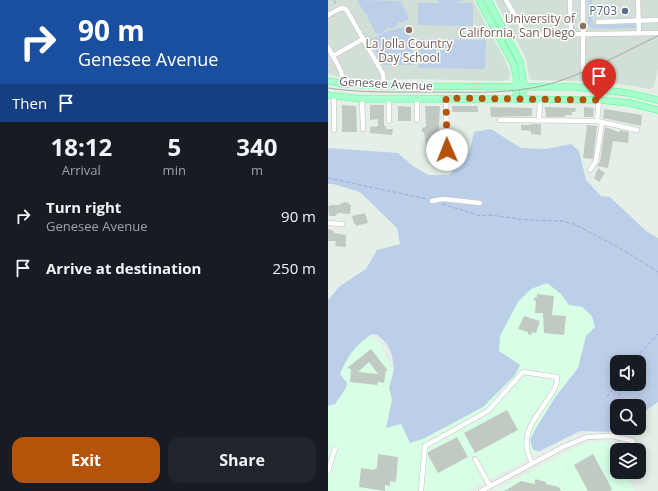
<!DOCTYPE html>
<style>
body{margin:0;font-family:"Open Sans",sans-serif;background:#20242c;color:#f1f3f6;height:100vh;display:flex;flex-direction:column;font-size:15px;white-space:nowrap}
*{box-sizing:border-box;margin:0}
p{font-size:13px;color:#9ea1a6}
.icon{flex:none;width:22px;height:22px;fill:none;stroke:currentColor;stroke-width:2;stroke-linecap:round;stroke-linejoin:round}
.map{position:relative;flex:1;overflow:hidden}
.side{display:flex;flex-direction:column;background:#171b24;width:328px}
.side>*{flex:none}
.guide{background:#1a4fa0;color:#fff;overflow:hidden}
.fabs{position:absolute;left:282px;top:355px;display:grid;gap:8px}
.fabs a{display:grid;place-items:center;width:36px;height:36px;border-radius:8px;background:#171b24;box-shadow:0 2px 10px #0003;font-size:20px}
.pin{position:absolute;display:grid;place-items:center;width:34px;height:34px;color:#fff;margin:-41px -17px;border-radius:50% 50% 50% 0;rotate:-45deg;box-shadow:0 0 4px #0007}
.pin .icon{rotate:45deg}
.me{position:absolute;width:44px;margin:-22px;rotate:359deg;stroke-linejoin:round;filter:drop-shadow(0 0 3px #0008)}
.turn{display:flex;align-items:center;gap:14px;height:84px;padding:0 12px;font-size:18px}
.turn .icon{width:52px;height:52px;stroke-width:2.5}
.turn b{display:block;font-size:28px;line-height:34px}
.then{display:flex;align-items:center;height:38px;padding:0 12px;background:#0003;gap:8px;font-size:15px}
.eta{display:flex;justify-content:space-evenly;align-items:center;height:68px;text-align:center}
.eta b{font-size:24px;font-weight:700;line-height:28px}
.action{display:flex;gap:8px;margin-top:auto;padding:8px 12px}
.action a{flex:1;height:46px;border-radius:12px;background:#b45309;color:#fff;font-size:16px;font-weight:700;line-height:46px;text-align:center}
.action a+a{background:#20242c;color:#f1f3f6}
ul{padding:0;list-style:none}
li{display:flex;align-items:center;gap:12px;height:52px;padding:0 12px}
li div{flex:1}
li b{display:block;font-size:15px}
li em{font-style:normal}
main{display:flex;flex:1;min-height:0}
.map>svg:first-child{display:block}
</style>
<main>
<section class="side">
<div class="guide">
<div class="turn"><svg class="icon" aria-label="right" viewBox="0 0 24 24"><path d="M7 20v-9h11M14 6l5 5-5 5"/></svg><div><b>90 m</b>Genesee Avenue</div></div>
<div class="then">Then<svg class="icon" aria-label="arrive" viewBox="0 0 24 24"><path d="M6 21V4h12l-3 4 3 4H6"/></svg></div>
</div>
<div class="eta">
<div><b>18:12</b><p>Arrival</p></div>
<div><b>5</b><p>min</p></div>
<div><b>340</b><p>m</p></div>
</div>
<ul>
<li><svg class="icon" aria-label="right" viewBox="0 0 24 24"><path d="M7 20v-9h11M14 6l5 5-5 5"/></svg><div><b>Turn right</b><p>Genesee Avenue</p></div><em>90 m</em></li>
<li><svg class="icon" aria-label="arrive" viewBox="0 0 24 24"><path d="M6 21V4h12l-3 4 3 4H6"/></svg><div><b>Arrive at destination</b></div><em>250 m</em></li>
</ul>
<div class="action"><a>Exit</a><a>Share</a></div>
</section>
<div class="map">
<svg width="330" height="491" viewBox="0 0 330 491">
<rect width="100%" height="100%" fill="#e3efe7"/>
<g fill="#d8ffe6">
<path d="M215,271l60,54 -61,112 -8,19 -67,35h-139v-101l8,-22 31,-34 13,10 18,39 93,-36 4,-28z"/>
<path d="M280,441l9,17v14h8l10,19h-140l89,-48z"/>
</g>
<g fill="#d1dfd6">
<path d="M0,0h145l32,60 5,13 -1,6 -6,2 -93,-2 -52,2 -30,-7z"/>
<path d="M167,0h163v69l-4,18 -4,2 -23,-4 -46,-4 -49,-1 -3,-3 -3,-18 -4,-8z"/>
</g>
<g fill="#bccfe9" fill-rule="evenodd">
<path d="M29,0l43,1 9,16 -1,2 -6,4 -3,-1 -2,3 -6,4 -4,-2 -2,3 -6,4 -3,-1 -9,-16 1,-2 -3,-1z"/>
<path d="M109,0h26l-5,3h15v23l-55,-1v-22h22z"/>
<path d="M260,0h4l1,25 41,-1 2,1 -1,3 -42,1 -5,-4z"/>
<path d="M75,27c10,6 9,27 11,38h-31l-13,-25 15,-8z"/>
<path d="M91,39l67,1 -1,29 -66,-1z"/>
<path d="M163,129l30,19 25,1 25,-5 8,7 7,29 15,16 9,1 36,34 12,7v164l-17,12 -2,3v-11h-22v22h15l-2,3 -15,1 -35,-1 -40,20 -7,-1 -3,-10 6,-12 20,-32 22,-28 8,-32 9,-9 -3,-11 -10,-9 -13,-2 -4,-5 -4,-6 -14,-11 -16,6 -13,13 -18,34 -1,15 21,14 -5,10 -32,32 -60,32 -13,4 -9,-19 -15,4 6,-28 -3,-13 5,-17 -2,-15 -5,-11 -9,-9 -6,-1c-18,13 -23,20 -32,40l7,9 -1,5 -11,16 -7,2v-106l12,-14 26,-17 11,-19 23,-6 -3,-16 -37,-36 -27,-8h-5v-36l70,5 15,13 15,9h21l20,-22 5,-21zM289,362h22v22h-22z"/>
</g>
<g fill="none" stroke-linecap="round" stroke-linejoin="round">
<g stroke="#ffa3fc" stroke-width="1">
<path d="M284,394l7,3 7,9"/>
<path d="M277,416l12,-1"/>
</g>
</g>
<g fill="#c0cac3" fill-rule="evenodd">
<path d="M14,105l14,1 1,26h-15z"/>
<path d="M42,105h14v21h2v3h7l-1,6 -22,-2v-6l8,-1v-7l-8,1z"/>
<path d="M70,106l13,1v14h-13z"/>
<path d="M97,106h15l-1,18 3,33h11v7l-7,1 -1,-5 -16,2 -5,-30 -2,1v-5l4,-1z"/>
<rect x="124" y="106" width="26" height="6"/>
<path d="M162,107l42,1v8l-41,1z"/>
<path d="M217,107l31,1 -1,4h-3v3h-7v2h-19z"/>
<path d="M256,107l10,1 -1,9h-9z"/>
<path d="M276,109l38,6 -1,11 -38,-8z"/>
<path d="M203,124h10v11l-10,-1v-3l-10,-1v-5h10z"/>
<path d="M259,125l10,1 -4,33 -10,-1z"/>
<path d="M277,127l14,5 1,-2 9,2 -1,11 -15,-2 -5,27 -11,-2 3,-4z"/>
<path d="M270,168l7,5 -6,9 -5,-4z"/>
<path d="M15,202l6,1 -1,1 3,1 -1,9 -12,-1 -3,3h-6l-1,-10h2v-1h10v-2l2,1z"/>
<path d="M37,213l3,10 -12,3 -1,-3 -1,1 -2,-8z"/>
<path d="M0,229l6,2v2l12,2v12l-11,-1 1,-5h-8z"/>
<path d="M209,294l17,2 -2,19 14,1 -2,19 -20,-2 -1,-20h-8l1,-12h-2l1,-4h2z"/>
<path d="M196,316l16,5 -4,12 -4,-1 -1,3 -3,-1v-2l-10,-3z"/>
<path d="M43,349l17,22h-2l-2,12 -6,-1 -1,3 -27,-3 1,-13 -4,-1zM41,362l9,12 -20,-2z"/>
<path d="M179,410l11,20 -43,23 -11,-20z"/>
<path d="M129,437l11,20 -30,16 -10,-18v-3z"/>
<path d="M50,454l20,3 -2,25 -6,-1v5l-5,-1v6l-26,-4 2,-19 13,2 3,-3z"/>
<path d="M265,454l19,35 -2,2h-22l-14,-26z"/>
<path d="M207,479l11,3v2l13,3 2,4h-57l17,-10 14,3z"/>
</g>
<g fill="none" stroke-linecap="round" stroke-linejoin="round">
<g stroke="#c5bdc3" stroke-width="5.5">
<g id="minor">
<path d="M178,0l20,35 132,-2"/>
<path d="M242,0l1,34"/>
<path d="M310,0l1,33"/>
<path d="M0,15l13,-7 5,1 37,65 1,12"/>
<path d="M270,22l60,-2"/>
<path d="M0,47l13,24 3,13"/>
<path d="M5,56l30,-17"/>
<path d="M255,70v-70"/>
<path d="M6,97v33"/>
<path d="M118,98l1,52"/>
<path d="M34,99l1,30"/>
<path d="M61,99v22"/>
<path d="M89,99v21"/>
<path d="M172,120l97,1 40,9"/>
<path d="M211,120l1,-21"/>
<path d="M269,121l2,-21"/>
<path d="M262,170l6,-9 6,-39"/>
<path d="M104,201l11,-2 37,4"/>
<path d="M0,223l14,1"/>
<path d="M147,459l15,27"/>
<path d="M0,471l7,-22"/>
<path d="M93,491l4,-45 63,-35 35,-39 34,5c0,10 -3,13 -9,22 -15,22 -30,37 -16,64"/>
<path d="M153,491l82,-44 24,-10 25,-1 21,5"/>
</g>
</g>
<g stroke="#4cff84" stroke-width="7">
<g id="major">
<path d="M151,0l35,65 3,16 -1,18"/>
<path d="M160,0l32,62 3,18v19"/>
<path d="M0,81l16,3 40,2 192,1 52,6 30,7"/>
<path d="M0,95l34,4h154l83,1 31,3 28,7"/>
</g>
</g>
<g stroke="#9ea7dd" stroke-width="1" stroke-dasharray="4 2" stroke-linecap="butt">
<path d="M6,0l2,4"/>
<path d="M0,178l99,21"/>
<path d="M114,204l39,12 9,-1 37,5 35,1 12,3 51,27 33,21"/>
<path d="M304,362l26,-28"/>
<path d="M285,389l7,6"/>
<path d="M279,397l10,-14"/>
</g>
<use href="#minor" stroke="#fff" stroke-width="4.5"/>
<use href="#major" stroke="#a8ffce" stroke-width="6"/>
<path stroke="#a8a5a8" stroke-width="1" d="M0,88c33,5 67,4 100,4 42,0 84,3 125,-9 37,-11 70,-31 105,-47"/>
</g>
<g fill="none" stroke-linecap="round" stroke-linejoin="round">
<path stroke="#b45309" stroke-width="7" stroke-dasharray="0 12.6" d="M119,150l-1,-52 153,2"/>
</g>
<circle fill="#5c6f8a" stroke="#fff" stroke-width="1.5" cx="297" cy="11" r="4"/>
<g fill="#8d6e63" stroke="#fff" stroke-width="1.5">
<circle cx="255" cy="26" r="4"/>
<circle cx="81" cy="30" r="4"/>
</g>
<g text-anchor="middle" stroke-width="3" stroke-linejoin="round" paint-order="stroke">
<g font-size="12" fill="#4e5e75" stroke="#fff" text-anchor="end">
<text x="289" y="15">P703</text>
</g>
<g font-size="12" fill="#785e54" stroke="#fff" text-anchor="end">
<text x="247" y="23">University of<tspan x="247" dy="14">California, San Diego</tspan></text>
<text x="81" y="48" text-anchor="middle">La Jolla Country<tspan x="81" dy="14">Day School</tspan></text>
</g>
<g font-size="12" fill="#655b64" stroke="#fff">
<text transform="translate(58 84) rotate(3)" y="4">Genesee Avenue</text>
</g>
</g>
</svg>
<div class="fabs">
<a><svg class="icon" aria-label="sound" viewBox="0 0 24 24"><path d="M4 9h4l5-4v14l-5-4H4zM17 9q2 3 0 6"/></svg></a>
<a><svg class="icon" aria-label="search" viewBox="0 0 24 24"><circle cx="10" cy="10" r="6"/><path d="M15 15l6 6"/></svg></a>
<a><svg class="icon" aria-label="layers" viewBox="0 0 24 24"><path d="M12 4l9 5-9 5-9-5zM3 14l9 5 9-5"/></svg></a>
</div>
<div class="pin" style="left:271px;top:100px;background:#d93025"><svg class="icon" aria-label="arrive" viewBox="0 0 24 24"><path d="M6 21V4h12l-3 4 3 4H6"/></svg></div>
<svg class="me" style="left:119px;top:150px" viewBox="-20 -20 40 40"><circle r="19" fill="#fff"/><path d="M0-13L10 11 0 6-10 11z" fill="#b45309"/></svg>
</div>
</main>
